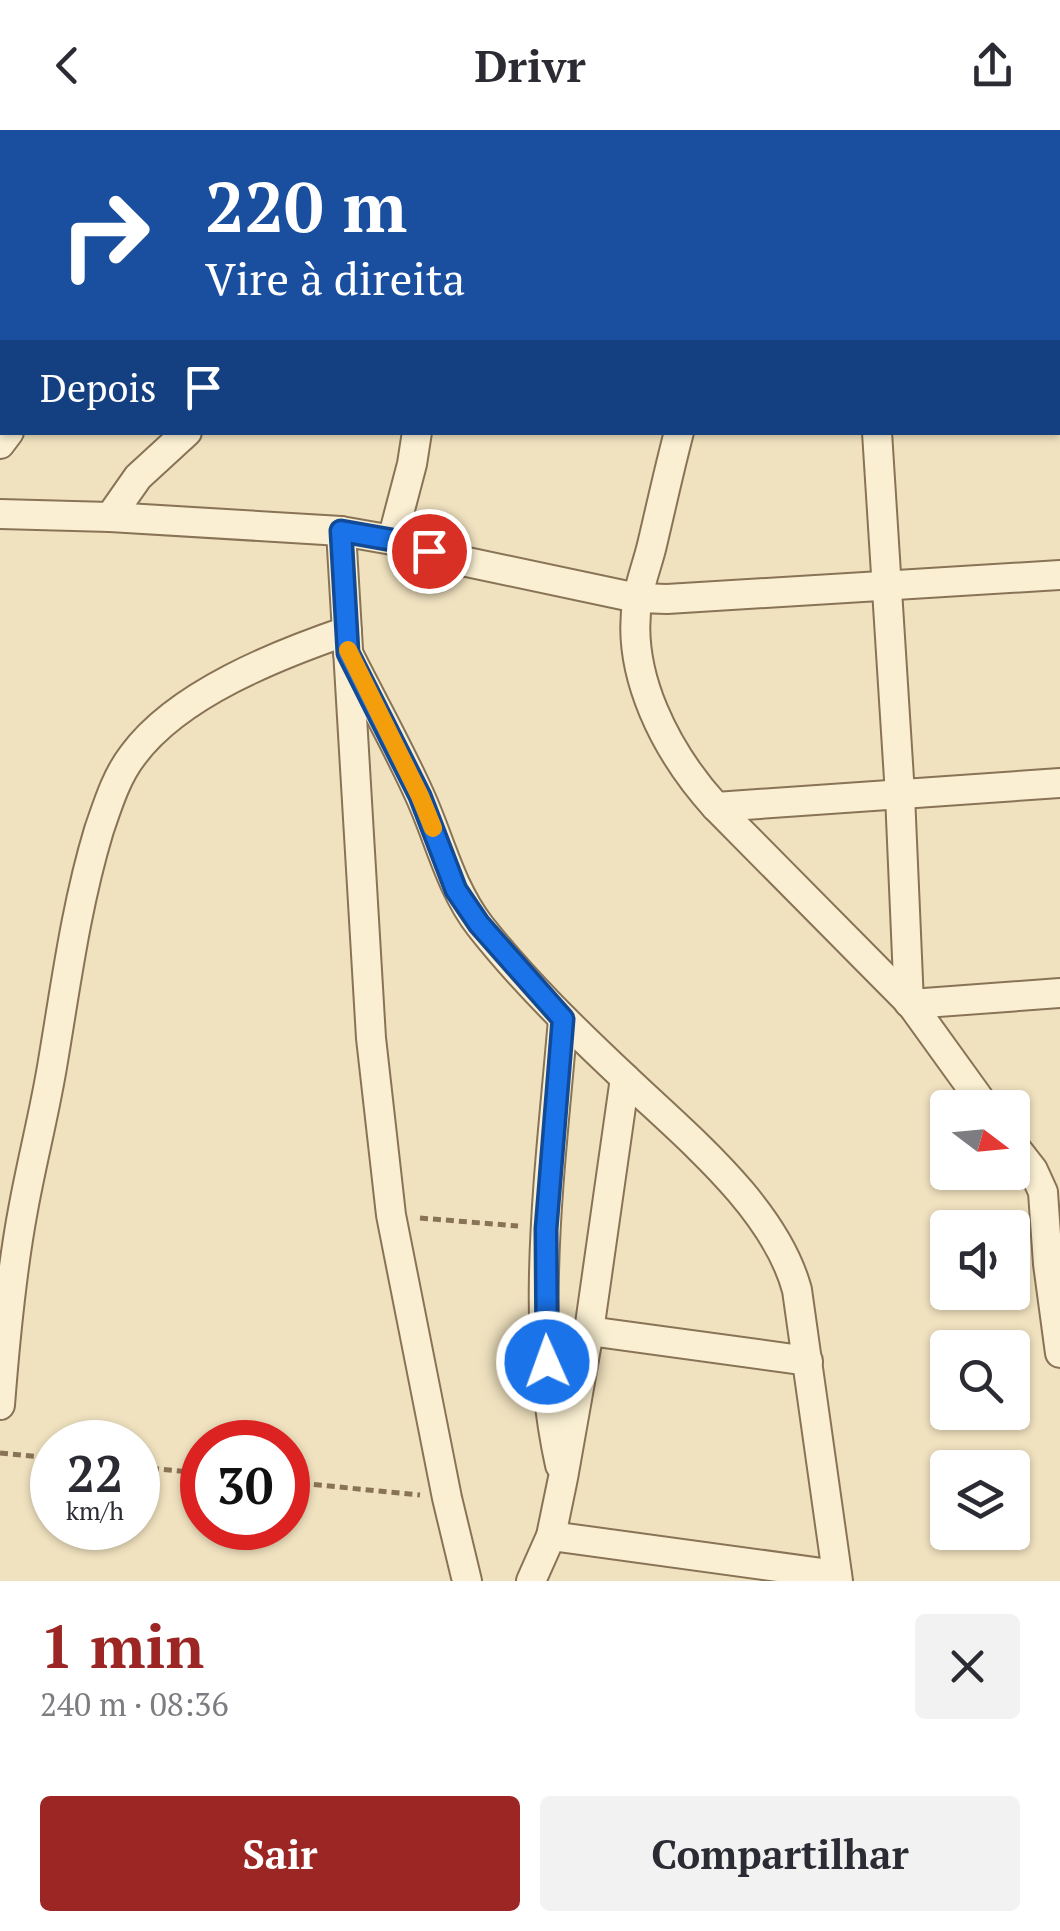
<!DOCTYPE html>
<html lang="pt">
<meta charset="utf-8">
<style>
body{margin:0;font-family:"PT Serif",serif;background:#f2f2f3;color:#2b2b33;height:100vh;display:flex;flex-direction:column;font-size:38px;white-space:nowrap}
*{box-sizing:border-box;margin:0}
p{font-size:32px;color:#7c7c81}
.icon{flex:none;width:55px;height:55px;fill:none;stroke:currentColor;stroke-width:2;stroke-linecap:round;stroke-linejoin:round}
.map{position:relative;height:1451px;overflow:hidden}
.drawer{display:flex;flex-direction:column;background:#fff;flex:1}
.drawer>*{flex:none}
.top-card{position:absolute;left:0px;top:0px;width:1060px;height:305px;box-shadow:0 2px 8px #0004;background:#1a4fa0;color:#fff;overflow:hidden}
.needle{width:65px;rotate:106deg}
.controls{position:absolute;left:930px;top:960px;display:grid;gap:20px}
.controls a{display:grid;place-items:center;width:100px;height:100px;border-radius:10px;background:#fff;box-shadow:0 2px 8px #0004;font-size:50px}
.speed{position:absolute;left:30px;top:1290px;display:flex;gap:20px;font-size:50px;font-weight:700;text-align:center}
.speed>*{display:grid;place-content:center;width:130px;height:130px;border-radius:50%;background:#fff;box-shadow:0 2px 8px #0004;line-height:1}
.speed small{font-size:25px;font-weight:400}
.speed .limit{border:15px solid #d22;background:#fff;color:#111}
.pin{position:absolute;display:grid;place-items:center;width:85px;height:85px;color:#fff;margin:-42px;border:5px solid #fff;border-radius:50%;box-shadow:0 2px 10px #0007}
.me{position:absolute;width:110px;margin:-55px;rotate:358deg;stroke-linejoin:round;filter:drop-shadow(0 0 8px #0008)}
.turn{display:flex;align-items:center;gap:35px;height:210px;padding:0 40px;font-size:45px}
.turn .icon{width:130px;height:130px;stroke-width:2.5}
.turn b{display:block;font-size:70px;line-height:85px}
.then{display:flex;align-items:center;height:95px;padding:0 40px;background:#0003;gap:20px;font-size:38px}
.round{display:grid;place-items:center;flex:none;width:105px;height:105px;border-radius:10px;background:#f2f2f3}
.summary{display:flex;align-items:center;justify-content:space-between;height:170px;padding:0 40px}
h1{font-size:60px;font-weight:800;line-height:75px;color:#9b2624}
.button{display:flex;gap:20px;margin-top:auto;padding:20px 40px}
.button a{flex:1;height:115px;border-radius:10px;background:#9b2624;color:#fff;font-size:40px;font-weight:800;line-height:115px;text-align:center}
.button a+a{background:#f2f2f3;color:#2b2b33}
header{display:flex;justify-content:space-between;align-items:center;height:130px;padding:0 40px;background:#fff;font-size:45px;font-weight:800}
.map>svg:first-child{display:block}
</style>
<header><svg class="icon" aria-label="back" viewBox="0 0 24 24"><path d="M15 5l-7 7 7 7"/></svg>Drivr<svg class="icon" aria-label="share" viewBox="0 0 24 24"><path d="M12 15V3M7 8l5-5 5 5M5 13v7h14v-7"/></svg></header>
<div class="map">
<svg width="1060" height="1451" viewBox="0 0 1060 1451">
<rect width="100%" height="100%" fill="#f0e2bf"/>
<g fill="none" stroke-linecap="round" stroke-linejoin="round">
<g stroke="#897356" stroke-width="32">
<g id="street">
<path d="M185,0l2,2"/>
<path d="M786,2v-2"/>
<path d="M1058,237h2"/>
<path d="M679,302c-10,38 -18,75 -27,113 -4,17 -11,35 -14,52 -14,76 29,156 78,210l195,197 75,104"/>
<path d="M877,302l23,363 9,208"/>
<path d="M0,314l9,-12"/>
<path d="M0,384l110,3 231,14 51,9 75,22 170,36 30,1 393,-24"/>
<path d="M110,387l28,-40 49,-45"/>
<path d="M341,401l30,507 20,177 56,283 20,83"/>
<path d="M392,410l20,-76 5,-32"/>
<path d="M348,523c24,48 50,94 72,143 20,44 30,91 60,130 44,56 96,106 147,154 61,58 148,128 170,210l41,291"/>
<path d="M716,677l344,-24"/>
<path d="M911,874l149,-11"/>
<path d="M1012,1013l21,27 10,22 5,72 12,89"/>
<path d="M589,1201l219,30"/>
<path d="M0,1275c5,-65 11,-131 23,-195 9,-50 22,-99 30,-149 13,-77 23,-155 46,-231 9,-26 17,-53 34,-75 45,-61 144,-100 214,-124"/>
<path d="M560,1335c-32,-145 -9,-299 3,-446"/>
<path d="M551,1406l286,39"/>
<path d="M531,1451l20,-45 12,-58 26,-147 36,-253"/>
</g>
</g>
<g stroke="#6b533a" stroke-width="45">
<g id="secondary">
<path d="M26,2l1,-2"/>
<path d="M0,60l2,-6"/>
</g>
</g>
<g stroke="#897356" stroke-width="5" stroke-dasharray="8 5" stroke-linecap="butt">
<path d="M420,1088l98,8"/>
<path d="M0,1323l52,5"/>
<path d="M138,1337l64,6"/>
<path d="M288,1352l132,13"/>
</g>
<use href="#street" stroke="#faefd2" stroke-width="28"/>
<use href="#secondary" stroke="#faefd2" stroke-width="40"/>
</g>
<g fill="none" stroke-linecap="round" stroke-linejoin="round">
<g stroke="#114b97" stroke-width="25">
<path id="route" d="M429,421l-37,-11 -51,-9 7,122 72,143 36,94 23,34 84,95 -17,210 1,133"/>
</g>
<use href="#route" stroke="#1a73e8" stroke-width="18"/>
<path stroke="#f59e0b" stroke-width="18" d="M348,520l72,146 13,32"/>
</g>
</svg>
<div class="controls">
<a><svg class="needle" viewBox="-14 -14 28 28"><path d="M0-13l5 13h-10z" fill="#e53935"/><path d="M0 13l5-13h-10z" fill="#7c7c81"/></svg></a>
<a><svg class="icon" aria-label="sound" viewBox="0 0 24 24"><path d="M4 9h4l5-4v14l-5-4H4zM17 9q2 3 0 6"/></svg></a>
<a><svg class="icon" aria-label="search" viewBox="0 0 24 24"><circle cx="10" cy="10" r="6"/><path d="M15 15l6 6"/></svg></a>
<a><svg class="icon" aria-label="layers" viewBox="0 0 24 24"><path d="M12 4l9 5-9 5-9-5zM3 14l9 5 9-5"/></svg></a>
</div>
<div class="speed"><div>22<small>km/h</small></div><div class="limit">30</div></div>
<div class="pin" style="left:429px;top:421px;background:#d93025"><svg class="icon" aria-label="arrive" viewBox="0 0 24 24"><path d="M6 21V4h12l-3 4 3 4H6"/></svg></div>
<svg class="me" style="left:547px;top:1232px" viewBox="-20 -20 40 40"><circle r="17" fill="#1a73e8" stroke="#fff" stroke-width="3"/><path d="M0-11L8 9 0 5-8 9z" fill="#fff"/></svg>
<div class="top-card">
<div class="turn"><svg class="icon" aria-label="right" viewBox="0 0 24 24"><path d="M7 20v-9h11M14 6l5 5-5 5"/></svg><div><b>220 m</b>Vire à direita</div></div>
<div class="then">Depois<svg class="icon" aria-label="arrive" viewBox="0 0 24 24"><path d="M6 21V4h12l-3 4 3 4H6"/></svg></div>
</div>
</div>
<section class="drawer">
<div class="summary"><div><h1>1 min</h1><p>240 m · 08:36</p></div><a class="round"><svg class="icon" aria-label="close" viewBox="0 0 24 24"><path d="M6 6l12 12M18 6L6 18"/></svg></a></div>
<div class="button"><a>Sair</a><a>Compartilhar</a></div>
</section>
